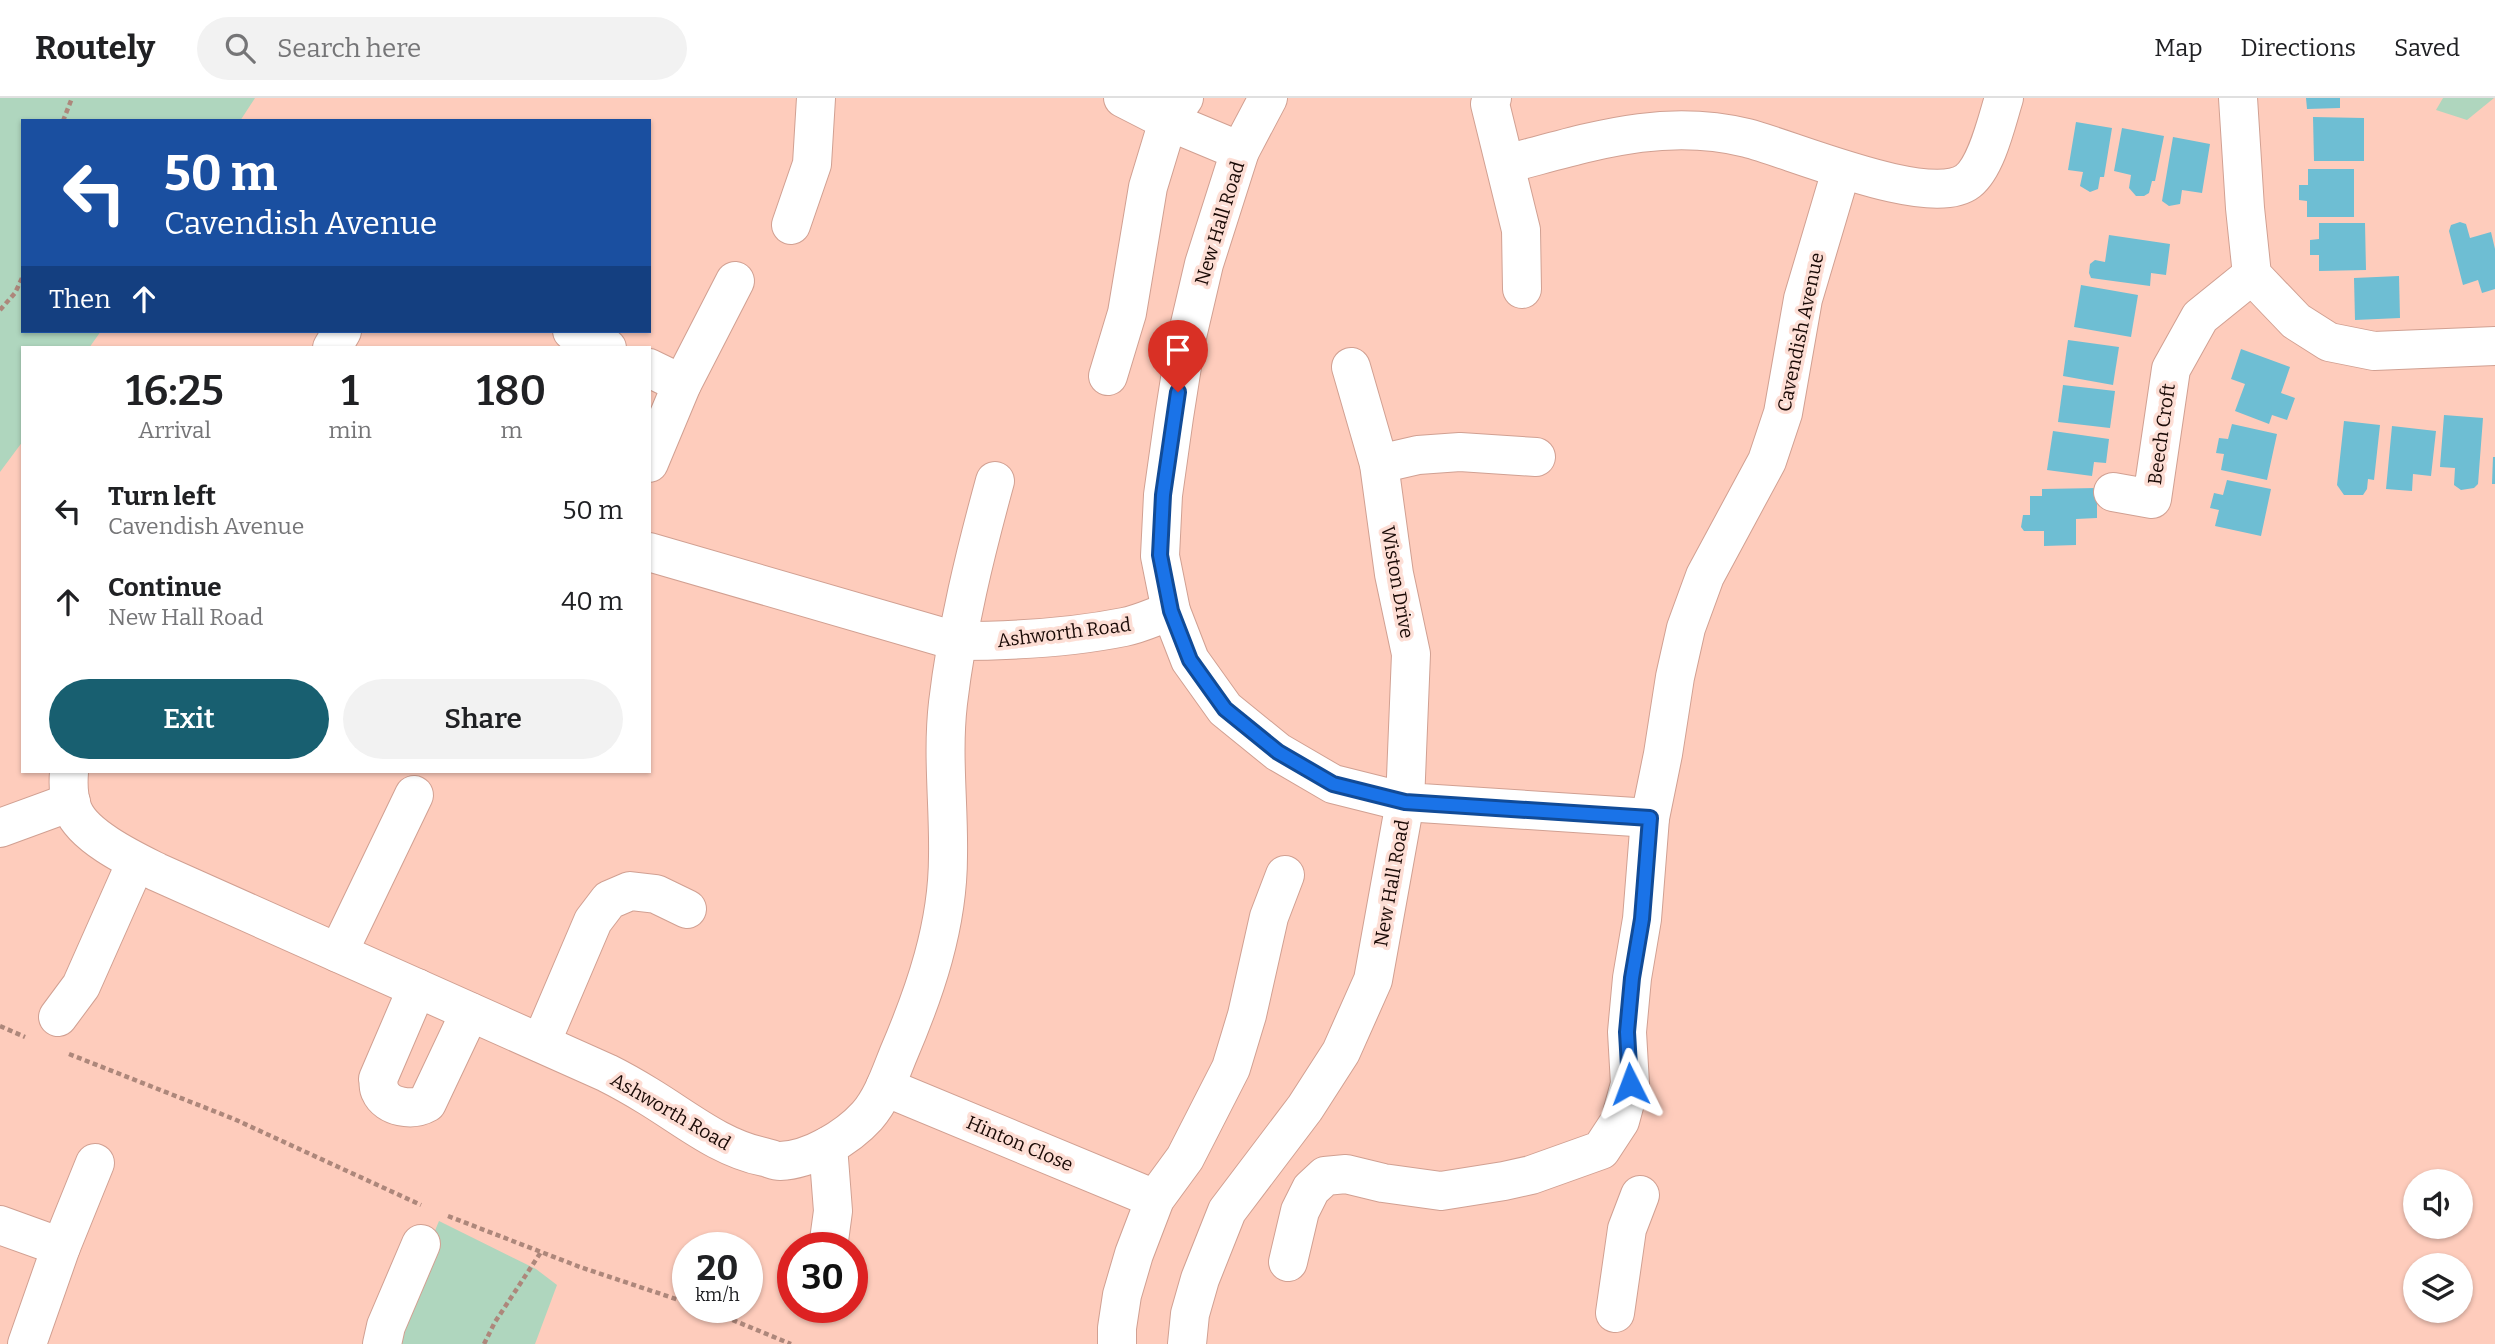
<!DOCTYPE html>
<style>
body{margin:0;font-family:Bitter,serif;background:#f2f2f2;color:#202124;height:100vh;display:flex;flex-direction:column;font-size:26px;white-space:nowrap}
*{box-sizing:border-box;margin:0}
p{font-size:23px;color:#757577}
.icon{flex:none;width:38px;height:38px;fill:none;stroke:currentColor;stroke-width:2;stroke-linecap:round;stroke-linejoin:round}
.map{position:relative;flex:1;overflow:hidden}
.side{position:absolute;left:21px;top:248px;width:630px;height:427px;display:flex;flex-direction:column;background:#fff;border-radius:0px;box-shadow:0 2px 5px #0004}
.side>*{flex:none}
.guide{position:absolute;left:21px;top:21px;width:630px;height:214px;border-radius:0px;box-shadow:0 2px 5px #0004;background:#1a4fa0;color:#fff;overflow:hidden}
.tools{position:absolute;left:2403px;top:1071px;display:grid;gap:14px}
.tools a{display:grid;place-items:center;width:70px;height:70px;border-radius:50%;background:#fff;box-shadow:0 2px 5px #0004;font-size:35px}
.speed{position:absolute;left:672px;top:1134px;display:flex;gap:14px;font-size:35px;font-weight:700;text-align:center}
.speed>*{display:grid;place-content:center;width:91px;height:91px;border-radius:50%;background:#fff;box-shadow:0 2px 5px #0004;line-height:1}
.speed small{font-size:18px;font-weight:400}
.speed .limit{border:10px solid #d22;background:#fff;color:#111}
.pin{position:absolute;display:grid;place-items:center;width:60px;height:60px;color:#fff;margin:-72px -30px;border-radius:50% 50% 50% 0;rotate:-45deg;box-shadow:0 0 7px #0007}
.pin .icon{rotate:45deg}
.me{position:absolute;width:77px;margin:-38px;rotate:357deg;stroke-linejoin:round;filter:drop-shadow(0 0 5px #0008)}
.turn{display:flex;align-items:center;gap:24px;height:147px;padding:0 28px;font-size:32px}
.turn .icon{width:91px;height:91px;stroke-width:2.5}
.turn b{display:block;font-size:49px;line-height:60px}
.then{display:flex;align-items:center;height:66px;padding:0 28px;background:#0003;gap:14px;font-size:26px}
.eta{display:flex;justify-content:space-evenly;align-items:center;height:119px;text-align:center}
.eta b{font-size:42px;font-weight:600;line-height:49px}
.action{display:flex;gap:14px;margin-top:auto;padding:14px 28px}
.action a{flex:1;height:80px;border-radius:42px;background:#185f70;color:#fff;font-size:28px;font-weight:600;line-height:80px;text-align:center}
.action a+a{background:#f2f2f2;color:#202124}
ul{padding:0;list-style:none}
li{display:flex;align-items:center;gap:21px;height:91px;padding:0 28px}
li div{flex:1}
li b{display:block;font-size:26px}
li em{font-style:normal}
header{display:flex;align-items:center;gap:42px;box-sizing:border-box;height:98px;padding:0 35px;background:#fff;border-bottom:2px solid #e0e0e0}
header strong{font-size:33px}
nav{display:flex;gap:38px;margin-inline-start:auto;font-size:24px}
.search{width:490px;height:63px;background:#f2f2f2;display:flex;align-items:center;gap:18px;box-sizing:border-box;padding:0 24px;border-radius:38px;color:#757577;font-size:26px}
.map>svg:first-child{display:block}
</style>
<header>
<strong>Routely</strong>
<div class="search"><svg class="icon" aria-label="search" viewBox="0 0 24 24"><circle cx="10" cy="10" r="6"/><path d="M15 15l6 6"/></svg>Search here</div>
<nav><a>Map</a><a>Directions</a><a>Saved</a></nav>
</header>
<div class="map">
<svg width="2495" height="1246" viewBox="0 0 2495 1246">
<rect width="100%" height="100%" fill="#feccbc"/>
<g fill="#afd6be">
<path d="M0,0h255l-15,23h-217v210h78l-12,17h-66v93l-23,31z"/>
<path d="M2443,0h51l-27,22 -31,-10z"/>
<path d="M439,1123l97,48 21,16 -22,59h-147z"/>
</g>
<g fill="#6ebed3">
<path d="M2306,0h34v10l-33,1z"/>
<path d="M2313,19l51,1v43h-50z"/>
<path d="M2076,24l36,6 -8,49h-4l-2,12 -8,3 -10,-6 3,-14 -15,-2z"/>
<path d="M2122,30l42,8 -9,45h-3l-3,12 -5,3h-8l-7,-8 2,-13 -17,-4z"/>
<path d="M2173,39l37,7 -8,49 -20,-3 -2,14 -11,2 -7,-5z"/>
<path d="M2308,71h46v48h-47v-16l-8,-1v-15h9z"/>
<path d="M2460,124l6,2 4,14 21,-6 4,17v40l-13,4 -4,-13 -15,5 -14,-54 2,-6z"/>
<path d="M2319,125h46l1,47 -47,1v-16h-9v-15l9,-1z"/>
<path d="M2109,137l61,9 -4,31 -15,-2 -1,13 -59,-8 -2,-5 1,-9 5,-4 10,2z"/>
<path d="M2399,178l1,42 -45,2 -1,-42z"/>
<path d="M2081,187l57,10 -7,42 -57,-10z"/>
<path d="M2068,242l51,7 -6,38 -50,-9z"/>
<path d="M2241,251l49,18 -9,26 14,5 -8,22 -15,-5 -3,9 -34,-13 10,-27 -14,-5z"/>
<path d="M2063,287l52,6 -5,37 -52,-6z"/>
<path d="M2444,317l39,3 -5,66 -4,4 -13,2 -7,-5 1,-17 -15,-1z"/>
<path d="M2344,323l36,4 -6,55 -6,-1 -1,10 -4,6h-19l-7,-10z"/>
<path d="M2232,326l45,10 -10,46 -46,-10 3,-16 -8,-1 3,-15 9,1z"/>
<path d="M2392,328l44,5 -5,45 -18,-2 -1,17 -26,-2z"/>
<path d="M2053,333l56,8 -3,24 -12,-1 -2,14 -45,-6z"/>
<path d="M2493,359h2v27h-3z"/>
<path d="M2227,382l44,9 -10,47 -46,-10 4,-16 -9,-2 4,-15 9,2z"/>
<path d="M2097,390v30l-21,1v26l-32,1v-15h-20l-3,-4 2,-12h7v-19h12v-7z"/>
</g>
<g fill="none" stroke-linecap="round" stroke-linejoin="round">
<g stroke="#d1a092" stroke-width="40">
<g id="minor">
<path d="M1123,0l45,23 72,30"/>
<path d="M1492,0l-2,6 31,126 1,59"/>
<path d="M2238,0l7,110 7,67 44,46 33,21 45,9 121,-5"/>
<path d="M1506,66c82,-21 155,-47 241,-26 44,11 184,72 221,43 19,-15 29,-61 36,-83"/>
<path d="M791,127l21,-61 4,-66"/>
<path d="M572,233l35,17"/>
<path d="M332,250l10,-17"/>
<path d="M1351,269l28,97 15,110 17,80 -6,148 245,16"/>
<path d="M649,270l33,16"/>
<path d="M1108,278l19,-63 21,-126 20,-66 16,-23"/>
<path d="M649,365l33,-79 53,-103"/>
<path d="M1379,366l39,-9 42,-3 76,5"/>
<path d="M2113,394l39,7 19,-130 29,-52 52,-42"/>
<path d="M649,454l307,89c56,0 113,-3 168,-14 16,-3 32,-11 47,-16"/>
<path d="M69,674c-1,13 -1,25 4,38 11,27 60,50 84,62l450,201c14,7 28,15 41,23 38,23 72,52 116,61 5,1 11,4 16,4 30,-1 67,-23 87,-45 15,-17 23,-41 31,-61 27,-63 50,-129 50,-199 1,-51 -6,-101 0,-153 9,-76 27,-149 47,-222"/>
<path d="M0,730l71,-26"/>
<path d="M338,855l76,-158"/>
<path d="M417,890l-39,91c1,4 0,9 2,12 7,17 33,20 47,12l43,-91"/>
<path d="M58,919l23,-31 55,-124"/>
<path d="M541,945l52,-122 16,-21 21,-9 26,3 31,15"/>
<path d="M885,989l270,112"/>
<path d="M828,1048l5,65 -5,37"/>
<path d="M0,1127l61,22"/>
<path d="M1288,1164l12,-51 11,-22 14,-13 21,-2 37,9 58,8 63,-10 27,-6 70,-25 19,-29 10,-37 -3,-52 5,-54 10,-59 8,-101 13,-64 12,-77 11,-49 19,-52 62,-115 16,-48 20,-114 38,-128"/>
<path d="M1615,1215l12,-84 13,-34"/>
<path d="M27,1246l34,-97 34,-84"/>
<path d="M382,1246l4,-18 35,-82"/>
<path d="M1117,1246v-16l5,-33 12,-41 21,-55 30,-41 46,-90 16,-53 22,-98 16,-42"/>
<path d="M1187,1246l3,-30 10,-35 27,-68 78,-103 36,-56 32,-72 32,-178 -72,-18 -55,-32 -53,-43 -35,-49 -19,-49 -11,-55 3,-61 11,-78 12,-76 18,-77 36,-113 28,-53"/>
</g>
</g>
<g stroke="#ad877b" stroke-width="4.5" stroke-dasharray="5 3.5" stroke-linecap="butt">
<path d="M63,23l9,-23"/>
<path d="M0,212l15,-17 8,-17"/>
<path d="M0,928l25,11"/>
<path d="M69,956l165,65 187,86"/>
<path d="M448,1118l132,51 108,36"/>
<path d="M701,1209l90,37"/>
<path d="M484,1246l11,-22 46,-70"/>
</g>
<use href="#minor" stroke="#fff" stroke-width="38"/>
</g>
<g fill="none" stroke-linecap="round" stroke-linejoin="round">
<g stroke="#114b97" stroke-width="18">
<path id="route" d="M1178,294l-15,103 -3,60 11,56 19,49 35,49 53,43 55,32 72,18 245,16 -8,101 -10,59 -5,54 3,52"/>
</g>
<use href="#route" stroke="#1a73e8" stroke-width="12"/>
</g>
<g text-anchor="middle" stroke-width="7" stroke-linejoin="round" paint-order="stroke">
<g font-size="19" fill="#1a0a06" stroke="#fdded5">
<text transform="translate(1219 125) rotate(-73)" y="7">New Hall Road</text>
<text transform="translate(1800 234) rotate(-78)" y="7">Cavendish Avenue</text>
<text transform="translate(2161 336) rotate(-82)" y="7">Beech Croft</text>
<text transform="translate(1398 484) rotate(80)" y="7">Wiston Drive</text>
<text transform="translate(1064 534) rotate(-7)" y="7">Ashworth Road</text>
<text transform="translate(1391 785) rotate(-80)" y="7">New Hall Road</text>
<text transform="translate(671 1013) rotate(30)" y="7">Ashworth Road</text>
<text transform="translate(1020 1045) rotate(23)" y="7">Hinton Close</text>
</g>
</g>
</svg>
<div class="tools">
<a><svg class="icon" aria-label="sound" viewBox="0 0 24 24"><path d="M4 9h4l5-4v14l-5-4H4zM17 9q2 3 0 6"/></svg></a>
<a><svg class="icon" aria-label="layers" viewBox="0 0 24 24"><path d="M12 4l9 5-9 5-9-5zM3 14l9 5 9-5"/></svg></a>
</div>
<div class="speed"><div>20<small>km/h</small></div><div class="limit">30</div></div>
<div class="pin" style="left:1178px;top:294px;background:#d93025"><svg class="icon" aria-label="arrive" viewBox="0 0 24 24"><path d="M6 21V4h12l-3 4 3 4H6"/></svg></div>
<svg class="me" style="left:1630px;top:986px" viewBox="-20 -20 40 40"><path d="M0-17L14 15 0 8-14 15z" fill="#1a73e8" stroke="#fff" stroke-width="4"/></svg>
<div class="guide">
<div class="turn"><svg class="icon" aria-label="left" viewBox="0 0 24 24"><path d="M17 20v-9H6M10 6l-5 5 5 5"/></svg><div><b>50 m</b>Cavendish Avenue</div></div>
<div class="then">Then<svg class="icon" aria-label="ahead" viewBox="0 0 24 24"><path d="M12 20V5M6 11l6-6 6 6"/></svg></div>
</div>
<section class="side">
<div class="eta">
<div><b>16:25</b><p>Arrival</p></div>
<div><b>1</b><p>min</p></div>
<div><b>180</b><p>m</p></div>
</div>
<ul>
<li><svg class="icon" aria-label="left" viewBox="0 0 24 24"><path d="M17 20v-9H6M10 6l-5 5 5 5"/></svg><div><b>Turn left</b><p>Cavendish Avenue</p></div><em>50 m</em></li>
<li><svg class="icon" aria-label="ahead" viewBox="0 0 24 24"><path d="M12 20V5M6 11l6-6 6 6"/></svg><div><b>Continue</b><p>New Hall Road</p></div><em>40 m</em></li>
</ul>
<div class="action"><a>Exit</a><a>Share</a></div>
</section>
</div>
